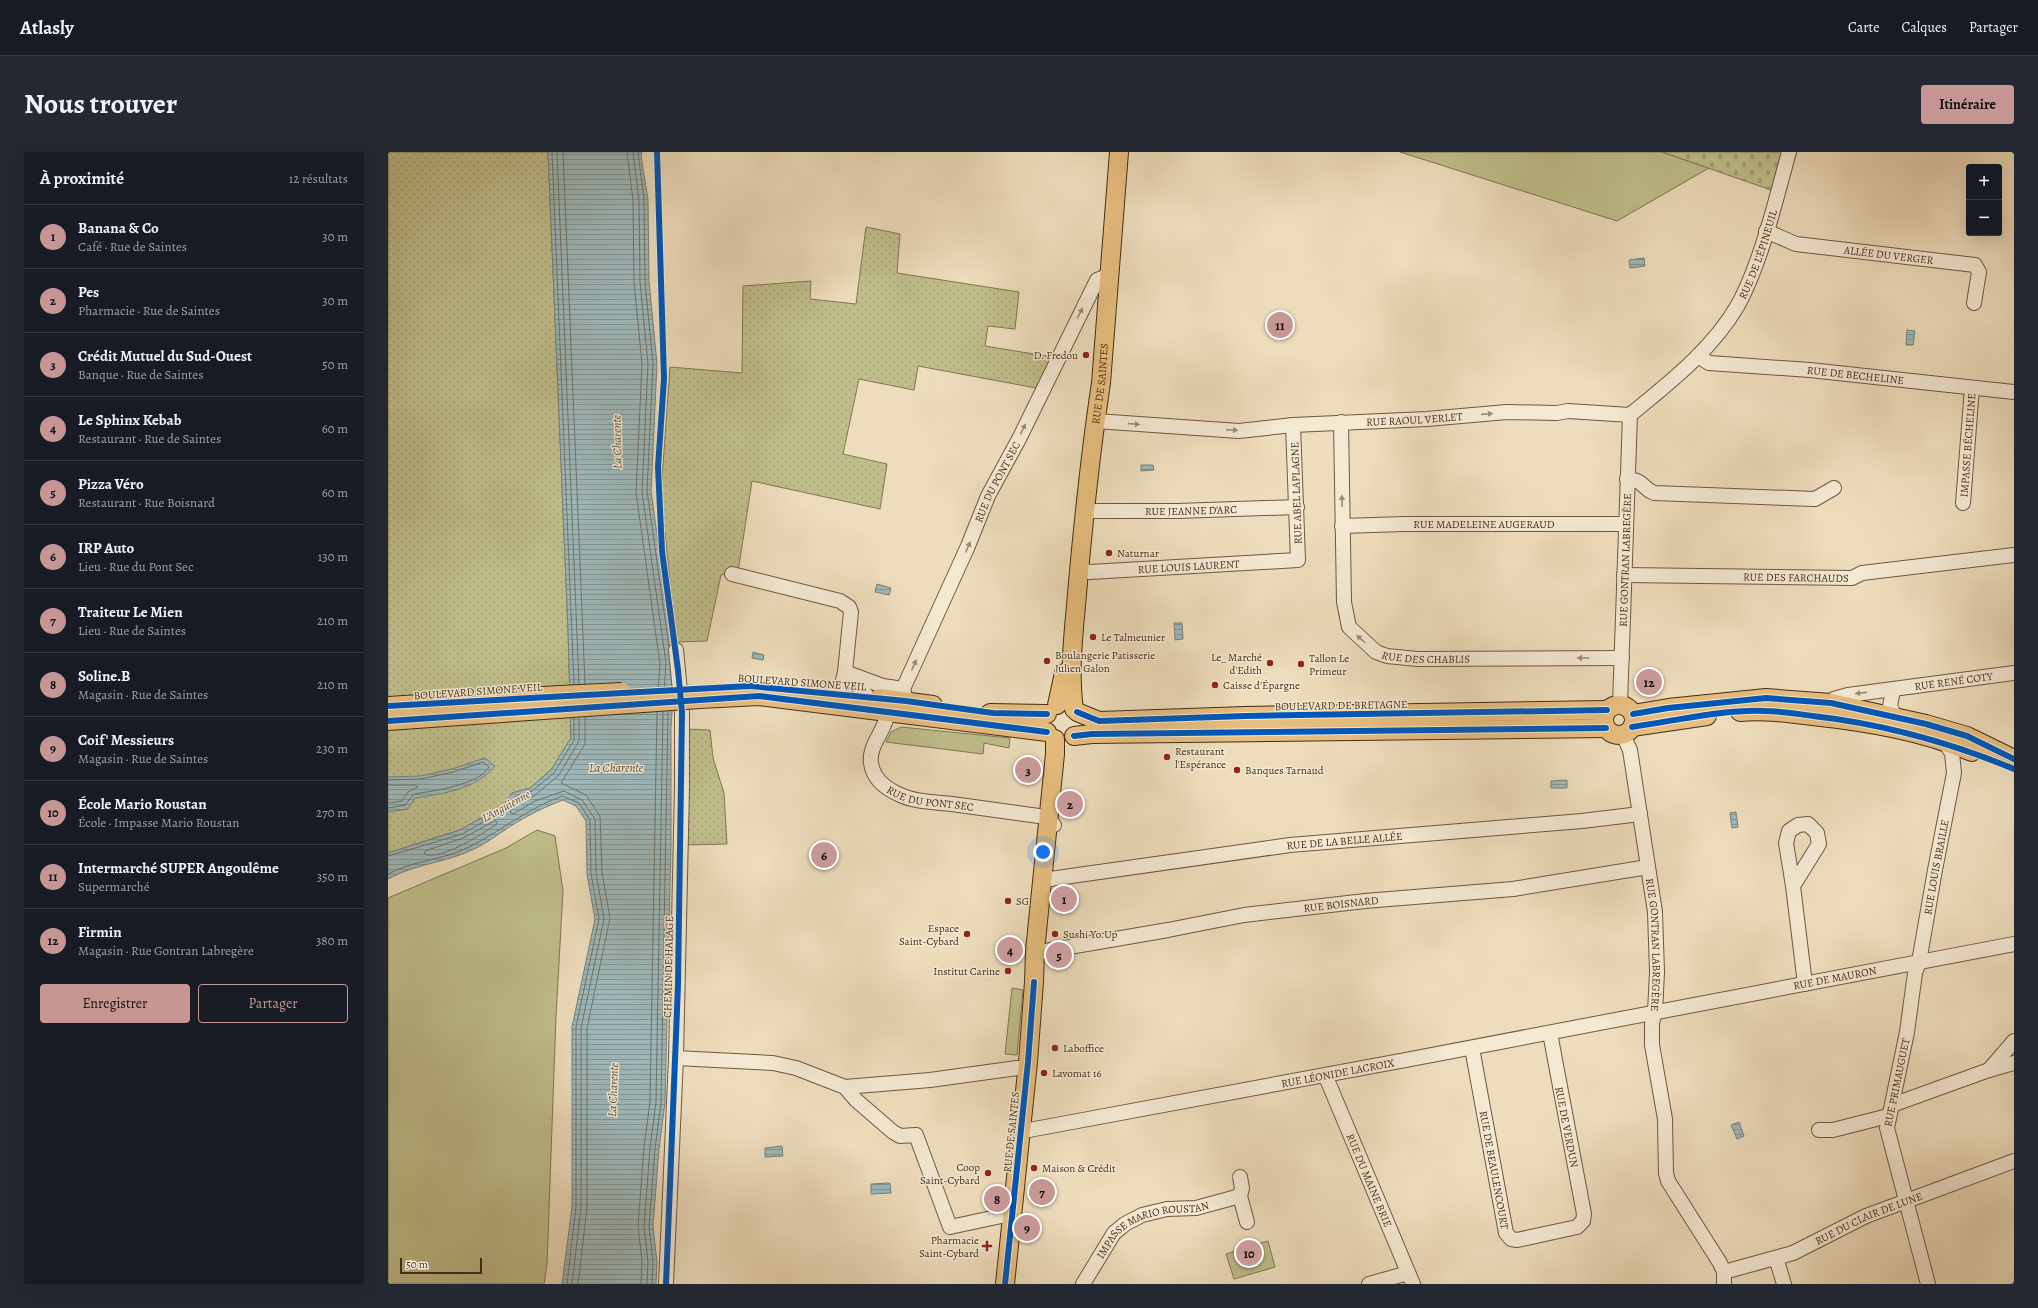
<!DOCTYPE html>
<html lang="fr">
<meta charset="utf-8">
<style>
:root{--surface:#171b24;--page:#242831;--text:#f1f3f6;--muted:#9ea1a6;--line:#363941;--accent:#c59692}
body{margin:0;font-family:Alegreya,serif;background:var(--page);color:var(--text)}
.controls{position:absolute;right:12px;top:12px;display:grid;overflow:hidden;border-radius:4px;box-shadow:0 4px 16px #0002}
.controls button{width:36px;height:36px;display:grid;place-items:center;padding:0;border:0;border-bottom:1px solid var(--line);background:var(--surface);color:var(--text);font:20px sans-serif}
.scale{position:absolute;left:12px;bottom:10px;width:82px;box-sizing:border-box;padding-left:4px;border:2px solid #432d17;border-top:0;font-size:11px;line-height:14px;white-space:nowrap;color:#432d17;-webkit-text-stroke:3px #f4e9d3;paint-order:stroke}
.you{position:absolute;left:655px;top:700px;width:14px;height:14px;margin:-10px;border:3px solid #fff;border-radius:50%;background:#1a73e8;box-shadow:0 0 0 6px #1a73e833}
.badge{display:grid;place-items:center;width:26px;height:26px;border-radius:50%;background:var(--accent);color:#111;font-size:13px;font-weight:700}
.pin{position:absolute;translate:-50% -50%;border:2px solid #fff;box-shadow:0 1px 4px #0006}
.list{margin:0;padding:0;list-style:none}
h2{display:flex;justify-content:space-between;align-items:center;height:52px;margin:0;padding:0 16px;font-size:17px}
h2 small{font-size:13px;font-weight:400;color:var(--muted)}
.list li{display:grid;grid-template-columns:26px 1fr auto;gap:12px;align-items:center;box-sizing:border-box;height:64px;padding:0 16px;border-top:1px solid var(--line)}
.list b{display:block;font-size:15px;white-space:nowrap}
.list p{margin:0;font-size:13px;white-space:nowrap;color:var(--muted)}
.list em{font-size:13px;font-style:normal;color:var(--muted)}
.actions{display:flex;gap:8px;padding:12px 16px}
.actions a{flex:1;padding:9px 0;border:1px solid var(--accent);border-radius:4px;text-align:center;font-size:14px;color:var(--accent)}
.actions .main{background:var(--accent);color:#111}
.map{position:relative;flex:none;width:1626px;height:1132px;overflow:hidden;border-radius:4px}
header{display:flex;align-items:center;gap:24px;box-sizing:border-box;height:56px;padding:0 20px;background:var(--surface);border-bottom:1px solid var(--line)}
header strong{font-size:19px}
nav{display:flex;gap:22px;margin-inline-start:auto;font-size:14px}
.intro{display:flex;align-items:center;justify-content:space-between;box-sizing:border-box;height:96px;padding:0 24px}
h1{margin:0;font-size:28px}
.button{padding:10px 18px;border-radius:4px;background:var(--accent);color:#111;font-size:14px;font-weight:700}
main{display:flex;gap:24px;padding:0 24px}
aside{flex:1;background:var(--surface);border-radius:4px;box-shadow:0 4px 16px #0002}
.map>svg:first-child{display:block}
</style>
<header>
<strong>Atlasly</strong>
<nav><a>Carte</a><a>Calques</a><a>Partager</a></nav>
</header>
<div class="intro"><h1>Nous trouver</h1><a class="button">Itinéraire</a></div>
<main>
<aside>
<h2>À proximité<small>12 résultats</small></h2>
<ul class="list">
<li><span class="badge">1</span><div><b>Banana &amp; Co</b><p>Café · Rue de Saintes</p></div><em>30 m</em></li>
<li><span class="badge">2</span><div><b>Pes</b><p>Pharmacie · Rue de Saintes</p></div><em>30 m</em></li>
<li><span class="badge">3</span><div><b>Crédit Mutuel du Sud-Ouest</b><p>Banque · Rue de Saintes</p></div><em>50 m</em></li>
<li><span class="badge">4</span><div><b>Le Sphinx Kebab</b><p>Restaurant · Rue de Saintes</p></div><em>60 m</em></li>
<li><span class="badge">5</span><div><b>Pizza Véro</b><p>Restaurant · Rue Boisnard</p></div><em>60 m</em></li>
<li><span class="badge">6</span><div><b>IRP Auto</b><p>Lieu · Rue du Pont Sec</p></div><em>130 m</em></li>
<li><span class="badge">7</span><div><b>Traiteur Le Mien</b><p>Lieu · Rue de Saintes</p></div><em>210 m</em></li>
<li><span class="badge">8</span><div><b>Soline.B</b><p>Magasin · Rue de Saintes</p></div><em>210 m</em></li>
<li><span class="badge">9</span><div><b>Coif' Messieurs</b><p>Magasin · Rue de Saintes</p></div><em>230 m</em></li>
<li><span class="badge">10</span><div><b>École Mario Roustan</b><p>École · Impasse Mario Roustan</p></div><em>270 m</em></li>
<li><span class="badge">11</span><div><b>Intermarché SUPER Angoulême</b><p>Supermarché</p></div><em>350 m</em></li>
<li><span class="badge">12</span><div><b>Firmin</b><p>Magasin · Rue Gontran Labregère</p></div><em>380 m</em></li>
</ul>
<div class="actions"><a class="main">Enregistrer</a><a>Partager</a></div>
</aside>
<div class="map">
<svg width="1626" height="1132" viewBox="0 0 1626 1132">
<defs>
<pattern id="cemetery-stones" width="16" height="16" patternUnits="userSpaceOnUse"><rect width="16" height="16" fill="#bfbf8c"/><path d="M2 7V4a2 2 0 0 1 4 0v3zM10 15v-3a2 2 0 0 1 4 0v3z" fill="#a5a478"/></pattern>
<pattern id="park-dots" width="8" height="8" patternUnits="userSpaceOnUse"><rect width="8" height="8" fill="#bfbf8c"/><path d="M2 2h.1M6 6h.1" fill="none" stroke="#a5a478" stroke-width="1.8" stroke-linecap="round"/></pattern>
<pattern id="water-rules" width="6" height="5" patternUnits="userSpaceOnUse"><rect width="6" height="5" fill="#9eb9bb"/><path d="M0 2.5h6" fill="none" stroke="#829797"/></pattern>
</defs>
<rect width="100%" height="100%" fill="#eeddbc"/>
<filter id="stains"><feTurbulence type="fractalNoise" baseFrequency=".005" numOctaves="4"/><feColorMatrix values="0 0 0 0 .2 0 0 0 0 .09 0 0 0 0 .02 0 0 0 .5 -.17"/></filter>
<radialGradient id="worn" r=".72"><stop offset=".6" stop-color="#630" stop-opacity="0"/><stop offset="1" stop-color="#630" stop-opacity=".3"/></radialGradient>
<path fill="#bfbf8c" stroke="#817652" d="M1012 0H1274L1321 16 1229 69Z
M513 575 622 586 621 596 596 591 595 602 498 590 503 580Z
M149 678 167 684 175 739 168 864 159 1113 156 1132H0V746L118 696Z
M624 836 635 838 629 903 617 902Z
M880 1089 887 1115 846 1127 838 1102Z"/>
<path fill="url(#cemetery-stones)" stroke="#817652" d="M1274 0H1394L1383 38Z"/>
<path fill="url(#park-dots)" stroke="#817652" d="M0 0H160L180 477 183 586 163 618 142 636 124 641 116 653 72 678 0 701Z
M478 75 512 82 509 121 631 140 627 177 600 174 597 194 664 205 648 236 530 214 526 238 471 227 455 302 499 312 492 357 364 329 350 420 333 423 319 489 288 490 273 341 282 215 354 221 355 134 423 129 422 147 468 152Z
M296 577 322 578 325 606 336 641 339 692 295 693Z"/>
<path fill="url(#water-rules)" stroke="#7a8179" d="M160 0H254L253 4 260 47 261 129 269 212 263 339 287 511 283 576V692L277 951 271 997 265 1074 269 1110 268 1132H174L184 1055V875L207 767 199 722 198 669 188 654 175 648C157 655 140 663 123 674 110 682 98 692 84 698 56 711 27 712 0 727V701L72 678 116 653 124 641 142 636 163 618 183 586 180 477Z
M1256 106 1257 114 1242 116 1241 108Z
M1519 178 1527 179 1525 193H1518Z
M753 313H765L766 318 753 319Z
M489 432 503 436 501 443 487 440Z
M786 471H794L795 487 787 488Z
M365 500 376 503 375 508 364 506Z
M97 606 107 614C88 637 55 642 27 646L20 657 0 660V625L32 624 64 617Z
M1179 628V636H1163V629Z
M1348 660 1350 675 1344 676 1342 661Z
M1351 970 1356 984 1349 987 1343 973Z
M394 994 395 1004 377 1005V996Z
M502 1031 503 1041 483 1042V1032Z"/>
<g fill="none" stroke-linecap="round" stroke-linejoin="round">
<path stroke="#707369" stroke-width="1" d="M164 0 186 532
M169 0 191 532
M175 0 197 532
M239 0 245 48 246 130 254 212 248 340 272 512 270 540
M245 0 251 48 252 130 260 212 254 340 278 511 276 539
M250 0 256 47 257 130 265 212 259 339 281 495
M0 628 33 627 65 620 95 610 101 615C91 633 45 639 26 642L17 653 0 656
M0 633H28L30 635 20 640 14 649 0 651
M107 669 109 670V672C94 682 53 709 36 702L37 699 75 686Z
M0 704 74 682 118 657 127 645 144 639 166 621 186 588V566
M0 722C26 708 57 708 83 694 116 677 139 657 174 644L191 651 202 668 203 721 211 767 188 875V1055L179 1132
M184 1132 193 1055V876L216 767 208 721 207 667 194 648 176 639 147 649 125 662 122 660 130 649 146 644 171 623 191 589V566
M190 1132 199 1056V876L222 766 214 721 212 664 198 643 173 631 197 592V565
M253 1132 254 1110 250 1074 256 995 262 950 269 560
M259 1132 260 1110 256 1074 262 996 268 950 275 560
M264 1132 265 1110 261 1074 267 997 273 951 280 559"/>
<defs>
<g id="minor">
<path id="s1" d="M1378 79 1408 92 1587 113 1591 120 1586 151"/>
<path id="s2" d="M1310 204 1321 211 1422 218 1626 240"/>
<path id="s3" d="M708 269 851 279 905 273 1039 267 1119 260 1169 261 1180 259 1242 263C1281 231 1324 198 1350 153 1373 111 1388 47 1401 0"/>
<path id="s4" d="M953 270 956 450 961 475 988 500 999 504 1029 507 1234 506"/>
<path d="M1239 327C1258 329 1252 335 1266 341L1427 347 1446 336"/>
<path id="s5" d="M1575 351 1584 236"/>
<path id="s6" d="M698 359H789L909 355"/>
<path id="s7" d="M954 374 1016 372H1238"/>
<path id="s8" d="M691 418 702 420 910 408 905 273"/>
<path d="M344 422 452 449 461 455 463 460 457 520 495 534 515 537"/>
<path id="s9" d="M1236 423 1464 426 1474 421 1626 403"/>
<path d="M1505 538 1502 554 1507 565"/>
<path d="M445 541 454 532 457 520 480 545"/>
<path id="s10" d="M518 549 515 537 580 394 600 344 632 285 709 128 722 123"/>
<path id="s11" d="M1443 551 1446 547 1460 543 1626 521"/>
<path id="s12" d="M1232 552 1242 263"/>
<path id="s13" d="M500 559C499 577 480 593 483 611 485 626 497 636 510 642 526 650 546 650 564 652 595 656 627 661 658 665L666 673"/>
<path id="s14" d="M1235 583 1242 598 1267 760 1269 820 1267 860 1264 871V893L1277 967 1278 1021 1280 1029 1332 1111 1336 1120V1132"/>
<path id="s15" d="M662 727 902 693 1194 669 1252 662"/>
<path d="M1405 734 1398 691 1401 679 1410 673 1420 672 1429 681 1431 692 1405 734 1417 832"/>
<path id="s16" d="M647 799 652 800 780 778 856 763 977 749 1125 737 1260 715"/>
<path id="s17" d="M1084 896 1118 1081 1123 1087 1129 1088 1189 1075 1195 1069 1196 1062 1162 881"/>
<path d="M288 906 385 911 408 916 457 935 542 928 629 916 640 917"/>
<path d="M1601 918 1626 889"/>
<path id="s18" d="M938 925 1025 1132"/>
<path d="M457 935 468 948 505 980 512 984 528 983 562 1075 618 1063 623 1064"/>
<path d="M1504 953 1601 918 1626 911"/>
<path id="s19" d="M632 978H641C970 919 1297 853 1626 792"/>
<path d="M1431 978H1445L1500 964"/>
<path d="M852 1025 854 1036 852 1044 859 1070"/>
<path d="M1388 1106 1396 1132"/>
<path id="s20" d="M1336 1120 1405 1101 1478 1064 1626 1009"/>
<path d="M278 1132 288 906 294 635V560L288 498"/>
<path id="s21" d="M695 1132 726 1081 737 1072 754 1063 779 1057 808 1056 852 1044"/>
<path d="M981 1132 1020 1121"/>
<path id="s22" d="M1540 1132 1499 976 1519 880 1527 821 1531 810 1547 718 1566 621 1564 601 1557 591"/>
</g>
<g id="major">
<path d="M491 546 545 553"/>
<path d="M312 547 371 544 659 580"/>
<circle cx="1231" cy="568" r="15"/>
<path d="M669 553 676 521"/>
<path d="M0 554 172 543"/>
<path id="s23" d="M686 557C680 515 687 472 690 430 696 364 703 297 713 231L731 0"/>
<path d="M689 560 711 569 857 564 1219 558"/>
<path d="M1352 560C1377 558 1401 561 1425 564 1479 570 1534 579 1584 600"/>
<path d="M602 561 659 562"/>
<path d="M1245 562 1280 556 1378 546 1443 551 1538 572 1579 584 1626 607"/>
<path d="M0 569 170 557"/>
<path d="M1244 575 1319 564"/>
<path d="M686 584 704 582 1218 576"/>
<path d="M617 1132 640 910 646 830 647 799 667 602V587"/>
</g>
</defs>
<use href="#minor" stroke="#6e5940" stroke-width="16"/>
<use href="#major" stroke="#432d17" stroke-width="20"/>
<use href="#minor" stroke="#f4e9d3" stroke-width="14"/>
<use href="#major" stroke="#e7be7e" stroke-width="18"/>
<defs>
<path id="major-bridge" d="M172 543 234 540
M170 557 312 547"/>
</defs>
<use href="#major-bridge" stroke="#432d17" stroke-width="20" stroke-linecap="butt"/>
<use href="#major-bridge" stroke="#e7be7e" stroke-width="18"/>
<defs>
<path id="cycleway" d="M269 0 276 227 270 315 274 399 290 518 294 560 290 833 278 1132
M0 554 362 534 518 549 605 561 659 562
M689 560 711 569 857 564 1219 558
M1245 562 1280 556 1378 546 1443 551 1538 572 1579 584 1626 607
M0 569 371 544 659 580
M1244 575C1286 569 1335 557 1377 559 1393 559 1409 562 1425 564 1495 572 1561 590 1626 617
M686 584 704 582 1218 576
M617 1132 640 910 646 830"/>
</defs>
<use href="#cycleway" stroke="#f4e9d3" stroke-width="8"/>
<use href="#cycleway" stroke="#0057b8" stroke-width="6"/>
</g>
<defs><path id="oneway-solid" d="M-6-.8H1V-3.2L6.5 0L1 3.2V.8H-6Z"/></defs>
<g fill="#9c8b75">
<use href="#oneway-solid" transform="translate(692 161) rotate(-63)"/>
<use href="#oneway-solid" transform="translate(1099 262) rotate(-4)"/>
<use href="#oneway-solid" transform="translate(746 272) rotate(4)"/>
<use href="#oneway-solid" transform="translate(635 277) rotate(-64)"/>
<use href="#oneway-solid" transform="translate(844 278) rotate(3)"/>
<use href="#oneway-solid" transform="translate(954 349) rotate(-91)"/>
<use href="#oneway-solid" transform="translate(580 395) rotate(-66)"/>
<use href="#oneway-solid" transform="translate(973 487) rotate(-138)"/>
<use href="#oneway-solid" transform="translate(1195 506) rotate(180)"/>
<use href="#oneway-solid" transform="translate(526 513) rotate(-66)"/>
<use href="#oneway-solid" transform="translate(1473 541) rotate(173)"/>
</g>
<g fill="#8f2418" stroke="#f4e9d3" stroke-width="1.5">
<circle cx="698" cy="203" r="4"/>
<circle cx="721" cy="401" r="4"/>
<circle cx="705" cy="485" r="4"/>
<circle cx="659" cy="509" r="4"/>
<circle cx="882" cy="511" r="4"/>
<circle cx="913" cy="512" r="4"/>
<circle cx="827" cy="533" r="4"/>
<circle cx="779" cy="605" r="4"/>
<circle cx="849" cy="618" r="4"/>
<circle cx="620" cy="749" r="4"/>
<circle cx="579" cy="782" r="4"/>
<circle cx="667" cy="782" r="4"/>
<circle cx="620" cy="819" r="4"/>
<circle cx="667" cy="896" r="4"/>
<circle cx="656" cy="921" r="4"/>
<circle cx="646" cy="1016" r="4"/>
<circle cx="600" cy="1021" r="4"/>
<path d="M597 1088h4v4h4v4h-4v4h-4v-4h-4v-4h4z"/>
</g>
<g text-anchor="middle" stroke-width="3" stroke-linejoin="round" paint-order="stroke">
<g font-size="11" fill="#432d17" stroke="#f4e9d3">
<text dy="4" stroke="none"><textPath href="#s3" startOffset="745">RUE DE L'ÉPINEUIL</textPath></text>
<text dy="4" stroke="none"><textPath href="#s1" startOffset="126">ALLÉE DU VERGER</textPath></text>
<text dy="4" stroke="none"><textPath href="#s2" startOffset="160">RUE DE BECHELINE</textPath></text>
<text dy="4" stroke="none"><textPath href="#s23" startOffset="327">RUE DE SAINTES</textPath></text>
<text dy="4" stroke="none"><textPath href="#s3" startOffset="319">RUE RAOUL VERLET</textPath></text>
<text dy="4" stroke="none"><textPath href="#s5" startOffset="58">IMPASSE BÉCHELINE</textPath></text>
<text dy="4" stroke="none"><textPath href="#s10" startOffset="240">RUE DU PONT SEC</textPath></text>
<text transform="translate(908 341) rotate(-92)" y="4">RUE ABEL LAPLAGNE</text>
<text dy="4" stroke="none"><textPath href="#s6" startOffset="105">RUE JEANNE D'ARC</textPath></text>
<text dy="4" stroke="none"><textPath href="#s7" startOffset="142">RUE MADELEINE AUGERAUD</textPath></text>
<text dy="4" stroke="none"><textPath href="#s12" startOffset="144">RUE GONTRAN LABREGÈRE</textPath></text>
<text dy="4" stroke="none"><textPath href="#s8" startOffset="110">RUE LOUIS LAURENT</textPath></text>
<text dy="4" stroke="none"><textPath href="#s9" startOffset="172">RUE DES FARCHAUDS</textPath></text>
<text dy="4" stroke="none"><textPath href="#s4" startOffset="293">RUE DES CHABLIS</textPath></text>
<text dy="4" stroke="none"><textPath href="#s11" startOffset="126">RUE RENÉ COTY</textPath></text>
<text transform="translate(414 530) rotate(4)" y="4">BOULEVARD SIMONE VEIL</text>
<text transform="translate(90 539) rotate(-4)" y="4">BOULEVARD SIMONE VEIL</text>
<text transform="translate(953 553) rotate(-1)" y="4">BOULEVARD DE BRETAGNE</text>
<text dy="4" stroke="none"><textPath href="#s13" startOffset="131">RUE DU PONT SEC</textPath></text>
<text dy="4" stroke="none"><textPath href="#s15" startOffset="297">RUE DE LA BELLE ALLÉE</textPath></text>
<text dy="4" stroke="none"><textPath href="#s22" startOffset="427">RUE LOUIS BRAILLE</textPath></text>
<text dy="4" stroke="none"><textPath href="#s16" startOffset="310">RUE BOISNARD</textPath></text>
<text dy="4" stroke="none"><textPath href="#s14" startOffset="213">RUE GONTRAN LABREGÈRE</textPath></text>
<text transform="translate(280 815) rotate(-89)" y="4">CHEMIN DE HALAGE</text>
<text dy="4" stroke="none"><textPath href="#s19" startOffset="829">RUE DE MAURON</textPath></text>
<text dy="4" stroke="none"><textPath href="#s19" startOffset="323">RUE LÉONIDE LACROIX</textPath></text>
<text dy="4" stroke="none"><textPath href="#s22" startOffset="208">RUE PRIMAUGUET</textPath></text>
<text transform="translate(1179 975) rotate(79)" y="4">RUE DE VERDUN</text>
<text transform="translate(623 980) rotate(-84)" y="4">RUE DE SAINTES</text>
<text dy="4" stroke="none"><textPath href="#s17" startOffset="124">RUE DE BEAULENCOURT</textPath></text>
<text dy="4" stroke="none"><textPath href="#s18" startOffset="112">RUE DU MAINE BRIE</textPath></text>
<text dy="4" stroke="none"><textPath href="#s20" startOffset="155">RUE DU CLAIR DE LUNE</textPath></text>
<text dy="4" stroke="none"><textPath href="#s21" startOffset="96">IMPASSE MARIO ROUSTAN</textPath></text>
</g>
<g font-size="11" fill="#432d17" stroke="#f4e9d3" text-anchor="start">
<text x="690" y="207" text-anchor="end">D. Fredou</text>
<text x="729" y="405">Naturnar</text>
<text x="713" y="489">Le Talmeunier</text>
<text x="667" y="507">Boulangerie Patisserie<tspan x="667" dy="13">Julien Galon</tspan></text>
<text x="874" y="509" text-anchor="end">Le_ Marché<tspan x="874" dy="13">d'Edith</tspan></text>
<text x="921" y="510">Tallon Le<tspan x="921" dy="13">Primeur</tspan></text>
<text x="835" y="537">Caisse d'Épargne</text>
<text x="787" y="603">Restaurant<tspan x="787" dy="13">l'Espérance</tspan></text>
<text x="857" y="622">Banques Tarnaud</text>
<text x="628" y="753">SG</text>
<text x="571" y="780" text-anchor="end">Espace<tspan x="571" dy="13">Saint-Cybard</tspan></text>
<text x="675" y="786">Sushi Yo.Up</text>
<text x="612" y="823" text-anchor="end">Institut Carine</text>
<text x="675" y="900">Laboffice</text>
<text x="664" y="925">Lavomat 16</text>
<text x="592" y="1019" text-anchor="end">Coop<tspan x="592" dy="13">Saint-Cybard</tspan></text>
<text x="654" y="1020">Maison &amp; Crédit</text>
<text x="591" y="1092" text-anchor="end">Pharmacie<tspan x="591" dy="13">Saint-Cybard</tspan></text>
</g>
<g font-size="12" font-style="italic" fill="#5a5040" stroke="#f4e9d3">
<text transform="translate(229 290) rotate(-91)" y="4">La Charente</text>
<text x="228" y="620">La Charente</text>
<text transform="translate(118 654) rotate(-29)" y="4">L'Anguienne</text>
<text transform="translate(225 938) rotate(-88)" y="4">La Charente</text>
</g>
</g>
<rect width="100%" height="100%" filter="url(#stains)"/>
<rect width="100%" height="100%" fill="url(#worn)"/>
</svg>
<div class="controls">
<button>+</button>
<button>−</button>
</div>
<div class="scale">50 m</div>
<div class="you"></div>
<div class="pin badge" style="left:676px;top:747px">1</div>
<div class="pin badge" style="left:682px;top:652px">2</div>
<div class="pin badge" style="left:640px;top:618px">3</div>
<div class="pin badge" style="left:622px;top:798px">4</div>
<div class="pin badge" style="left:671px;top:803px">5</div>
<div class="pin badge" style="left:436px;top:703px">6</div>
<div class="pin badge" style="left:654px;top:1040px">7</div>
<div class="pin badge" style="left:609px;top:1047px">8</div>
<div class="pin badge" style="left:639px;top:1076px">9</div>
<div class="pin badge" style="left:861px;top:1101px">10</div>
<div class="pin badge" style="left:892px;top:173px">11</div>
<div class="pin badge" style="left:1261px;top:530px">12</div>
</div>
</main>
